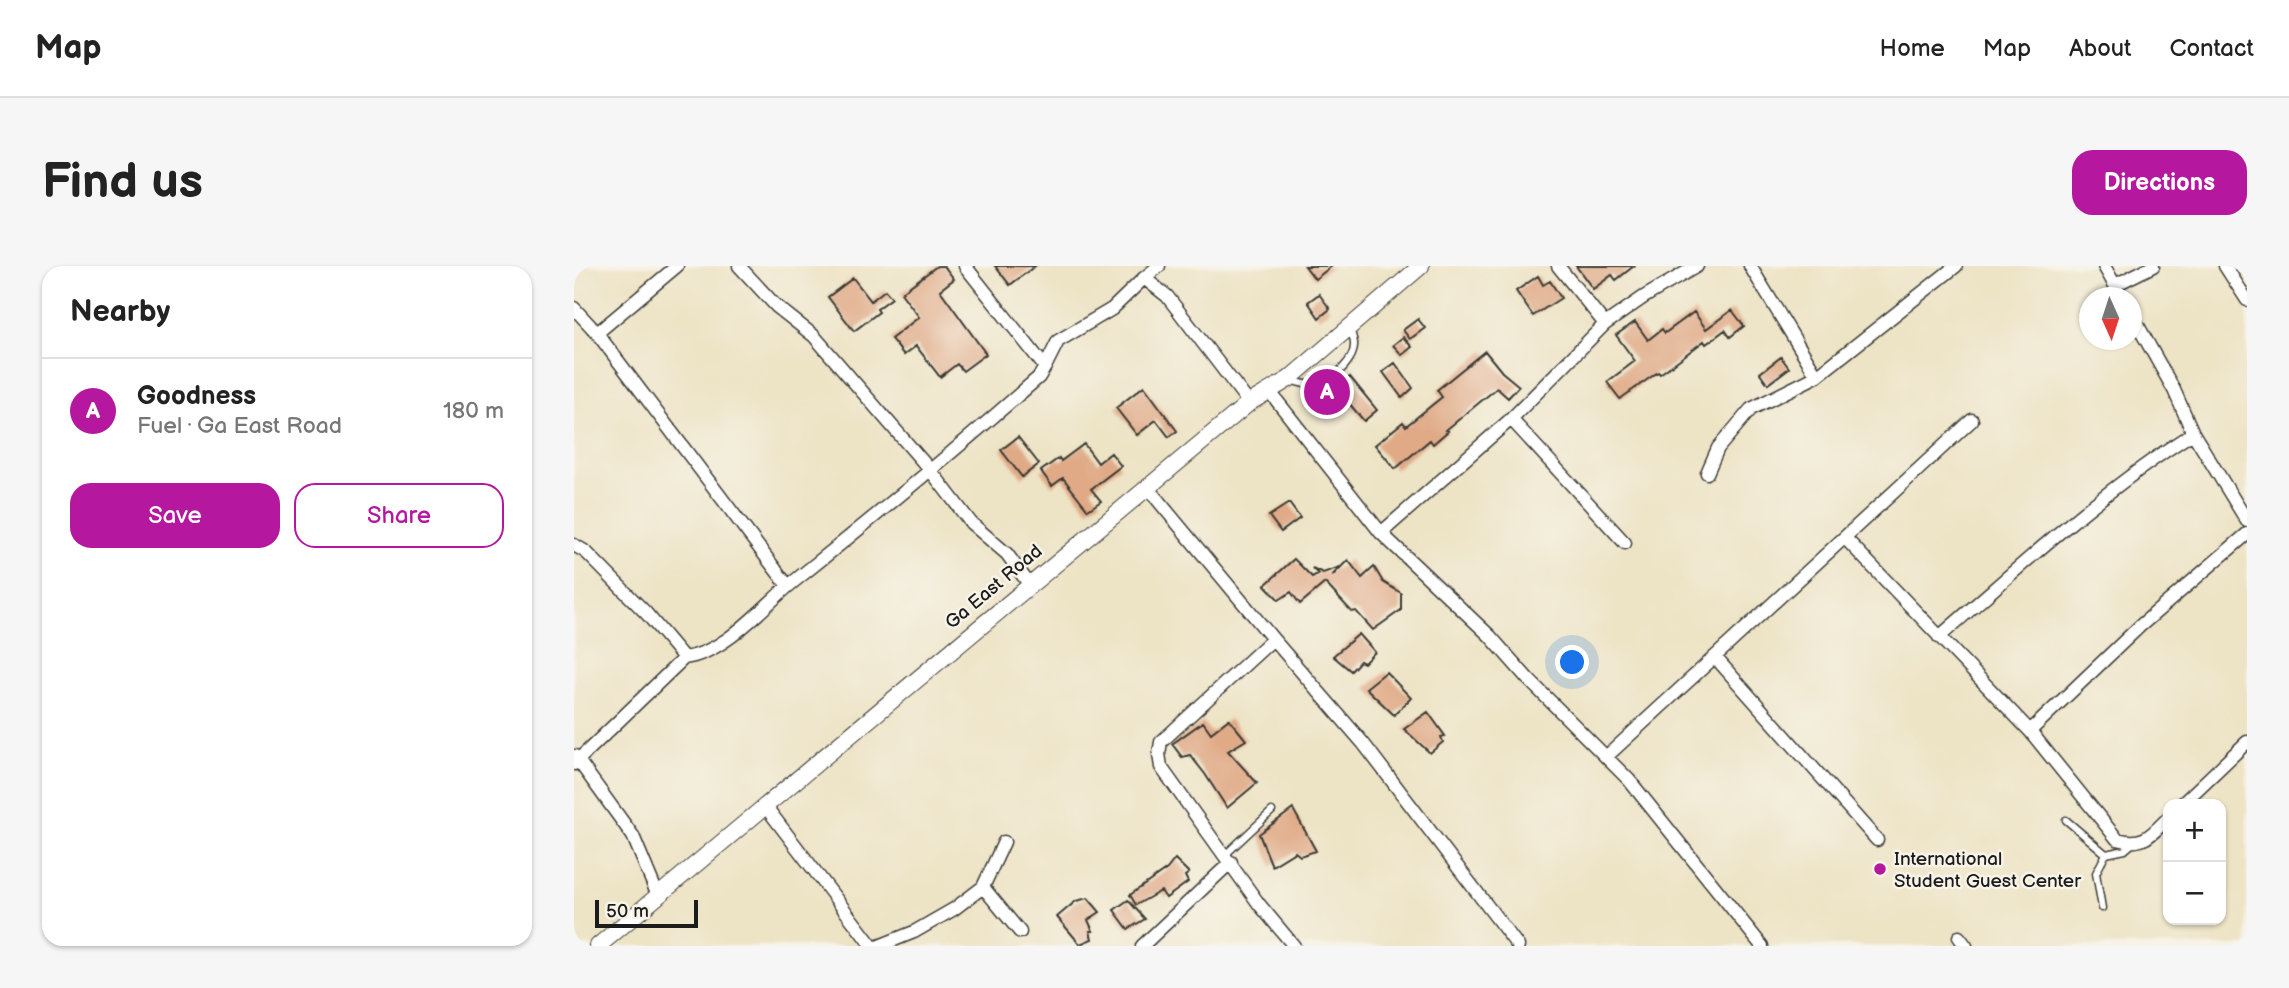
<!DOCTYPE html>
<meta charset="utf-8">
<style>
:root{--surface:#fff;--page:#f6f6f6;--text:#222;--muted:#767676;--line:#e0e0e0;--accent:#b5179e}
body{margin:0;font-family:"Balsamiq Sans",sans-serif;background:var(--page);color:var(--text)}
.controls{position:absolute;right:21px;bottom:21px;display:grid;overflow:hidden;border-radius:14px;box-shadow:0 2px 5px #0004}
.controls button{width:63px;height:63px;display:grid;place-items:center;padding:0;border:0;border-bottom:2px solid var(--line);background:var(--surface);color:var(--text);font:35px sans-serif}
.compass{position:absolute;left:1505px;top:21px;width:63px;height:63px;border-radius:50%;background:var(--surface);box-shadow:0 2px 5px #0004;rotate:177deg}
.scale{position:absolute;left:21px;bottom:18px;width:103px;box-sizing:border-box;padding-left:7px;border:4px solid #1c1c1c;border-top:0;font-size:19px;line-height:24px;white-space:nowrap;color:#1c1c1c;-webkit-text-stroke:5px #f7f3e8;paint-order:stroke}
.you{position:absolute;left:999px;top:397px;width:24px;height:24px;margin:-18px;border:5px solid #fff;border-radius:50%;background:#1a73e8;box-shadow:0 0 0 10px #1a73e833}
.badge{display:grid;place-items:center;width:46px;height:46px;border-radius:50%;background:var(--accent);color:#fff;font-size:23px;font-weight:700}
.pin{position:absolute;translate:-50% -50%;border:4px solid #fff;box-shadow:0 2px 7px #0006}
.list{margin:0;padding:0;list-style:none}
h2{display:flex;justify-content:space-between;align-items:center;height:91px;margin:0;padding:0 28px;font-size:30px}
h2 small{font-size:23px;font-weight:400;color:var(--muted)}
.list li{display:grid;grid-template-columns:46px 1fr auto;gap:21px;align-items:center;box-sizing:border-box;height:105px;padding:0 28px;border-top:2px solid var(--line)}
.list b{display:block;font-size:26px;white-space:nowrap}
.list p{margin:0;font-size:23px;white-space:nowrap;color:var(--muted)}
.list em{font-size:23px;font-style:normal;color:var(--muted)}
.actions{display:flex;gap:14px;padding:21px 28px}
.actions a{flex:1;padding:16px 0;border:2px solid var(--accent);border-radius:21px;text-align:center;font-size:24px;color:var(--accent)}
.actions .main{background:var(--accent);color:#fff}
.map{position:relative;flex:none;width:1673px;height:680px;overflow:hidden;border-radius:21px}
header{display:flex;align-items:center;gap:42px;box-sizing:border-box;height:98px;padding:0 35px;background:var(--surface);border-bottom:2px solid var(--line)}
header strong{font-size:33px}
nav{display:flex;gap:38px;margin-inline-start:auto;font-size:24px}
.intro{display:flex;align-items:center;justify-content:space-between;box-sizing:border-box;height:168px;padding:0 42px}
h1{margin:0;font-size:49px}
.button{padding:18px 32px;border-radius:21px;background:var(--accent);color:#fff;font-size:24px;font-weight:700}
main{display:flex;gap:42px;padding:0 42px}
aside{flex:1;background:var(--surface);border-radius:21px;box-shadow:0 2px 5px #0004}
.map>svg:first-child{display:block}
</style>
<header>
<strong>Map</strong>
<nav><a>Home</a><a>Map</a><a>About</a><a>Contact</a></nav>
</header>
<div class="intro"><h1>Find us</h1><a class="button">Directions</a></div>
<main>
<aside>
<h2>Nearby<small></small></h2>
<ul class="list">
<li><span class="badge">A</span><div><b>Goodness</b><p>Fuel · Ga East Road</p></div><em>180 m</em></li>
</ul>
<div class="actions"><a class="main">Save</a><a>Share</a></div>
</aside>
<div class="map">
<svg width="1673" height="680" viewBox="0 0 1673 680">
<rect width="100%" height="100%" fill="#f7f3e8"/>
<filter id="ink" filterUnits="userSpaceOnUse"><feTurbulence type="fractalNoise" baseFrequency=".0143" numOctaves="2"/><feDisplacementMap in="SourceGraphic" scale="14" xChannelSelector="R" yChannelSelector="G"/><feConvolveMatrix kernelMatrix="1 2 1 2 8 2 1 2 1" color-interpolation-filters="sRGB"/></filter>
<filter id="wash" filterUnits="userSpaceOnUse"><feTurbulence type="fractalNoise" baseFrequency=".00686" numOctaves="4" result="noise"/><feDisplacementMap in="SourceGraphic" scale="28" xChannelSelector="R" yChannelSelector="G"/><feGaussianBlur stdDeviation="1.57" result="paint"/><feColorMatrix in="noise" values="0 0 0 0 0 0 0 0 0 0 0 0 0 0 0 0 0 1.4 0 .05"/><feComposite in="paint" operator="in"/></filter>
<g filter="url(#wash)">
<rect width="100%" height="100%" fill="#ede3c5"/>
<g id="blocks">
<path fill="#e0aa87" d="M363 0H370L380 13 366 24 412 88 389 105 383 98 366 111 342 80 330 89 317 73 345 51 327 27Z
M421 0H461L436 19Z
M731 0H758L741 13Z
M1002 0H1060L1042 14 1038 9 1019 23Z
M964 10 969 19 976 15 987 32 959 50 942 25Z
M279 12 297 35 311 24 318 32 303 43 305 46 280 65 254 31Z
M745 28 756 43 745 52 734 36Z
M1158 44 1170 60 1156 71 1151 64 1132 78 1130 75 1086 108 1084 106 1046 133 1033 116 1061 95 1042 69 1061 56 1074 74 1088 63 1091 67 1120 46 1132 63Z
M844 53 851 62 836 73 829 64Z
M829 71 838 81 828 89 819 79Z
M911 85 928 106 945 120 934 132 923 122 872 164 874 165 859 178 856 174 821 203 801 179 829 156 832 160 868 131 863 124Z
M1207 91 1215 102 1194 118 1186 107Z
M821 97 839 122 828 132 809 106Z
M776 111 803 144 790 155 762 122Z
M570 120 603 165 595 171 582 154 563 169 542 142Z
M444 171 465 198 448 211 427 184Z
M510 178 524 197 537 187 547 200 517 223 527 235 514 244 489 212 478 220 467 205 485 192 487 195Z
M715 237 726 252 707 266 695 250Z
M720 293 738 311 744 308 738 302 749 307 766 301 758 310 774 294 788 312 800 301 809 316 827 327V344L799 364 782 345 778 346 751 317 726 338 717 326 705 334 691 319Z
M785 368 801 386 790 397 786 395 777 405 759 390Z
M812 406 837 432 820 449 792 422Z
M854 446 871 470 867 471 869 476 856 487 830 463Z
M655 453 672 474 654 485 683 517 653 542 631 508 616 489 608 491 598 478 629 456 637 467Z
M719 543 742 585 726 590 721 586 698 600 685 568Z
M601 593 615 607 611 610 614 616 592 632 587 625 562 639 556 629 593 603Z
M514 632 526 646 514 654 519 665H516L518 673 506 678 483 651 502 635Z
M554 634 571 653 554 663 540 644Z"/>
</g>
</g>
<g filter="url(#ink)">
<use href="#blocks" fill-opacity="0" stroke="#3b3a35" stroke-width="2"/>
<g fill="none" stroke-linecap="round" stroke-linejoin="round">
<defs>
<path id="service" d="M717 114C727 118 740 120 750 116 763 109 781 94 780 78 780 73 777 67 776 62
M1492 554 1532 588 1551 584 1559 577
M651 589 698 545
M1528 642 1522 607 1532 588"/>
<path id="minor" d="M165 0 202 40 240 70 357 205 397 257 433 288 455 318
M391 0 471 101 484 75 538 43 570 12 593 30 675 137
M984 0 1031 58 1070 31 1123 0
M1176 0 1243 110
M1530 0 1548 32
M1651 0 1673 34
M570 12 585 0
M1541 19 1579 0
M0 42 23 67 214 320
M1558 49 1600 124 1619 167 1673 255
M23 67 103 0
M696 126 807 267 916 370 954 413 1055 514 1188 680
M937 153 1051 277
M1133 207 1144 182 1177 143 1243 110 1382 0
M573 221 699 373 789 477 944 680
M807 267 937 153 1031 58
M1272 273 1456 465 1566 360 1673 268
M0 279 12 286 72 347 110 392 0 498
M1365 371C1447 300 1527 225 1619 167
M699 373 587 476 585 488 587 501 685 638 720 680
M1141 391 1303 574
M110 392C151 387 187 342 218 317 302 250 384 182 465 111L471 101
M1456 465 1543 573C1570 580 1576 570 1594 552
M1 490 59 570 84 630
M1032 491 1398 154
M1608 538 1673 476
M192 541 298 680
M409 621 446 666
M1385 671 1392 680
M305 680 340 666 380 643 409 621 430 576
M568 680 657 596"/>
<path id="tertiary" d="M24 680C241 499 457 317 675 137L715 113 847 0"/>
</defs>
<use href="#service" stroke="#3b3a35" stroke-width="9"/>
<use href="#minor" stroke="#3b3a35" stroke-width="15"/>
<use href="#tertiary" stroke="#3b3a35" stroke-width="18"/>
<use href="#service" stroke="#fff" stroke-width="6"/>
<use href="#minor" stroke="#fff" stroke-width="12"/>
<use href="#tertiary" stroke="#fff" stroke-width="16"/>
</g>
</g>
<circle fill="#b5179e" stroke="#f7f3e8" stroke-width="2.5" cx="1306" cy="603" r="7"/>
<g text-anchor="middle" stroke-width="5" stroke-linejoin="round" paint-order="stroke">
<g font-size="19" fill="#1c1c1c" stroke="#f7f3e8">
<text transform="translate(419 320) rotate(-40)" y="7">Ga East Road</text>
</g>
<g font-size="19" fill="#1c1c1c" stroke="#f7f3e8" text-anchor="start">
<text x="1320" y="599">International<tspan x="1320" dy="22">Student Guest Center</tspan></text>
</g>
</g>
</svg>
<div class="controls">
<button>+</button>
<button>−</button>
</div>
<svg class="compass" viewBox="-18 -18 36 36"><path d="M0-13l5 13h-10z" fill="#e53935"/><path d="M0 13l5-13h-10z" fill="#767676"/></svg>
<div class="scale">50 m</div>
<div class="you"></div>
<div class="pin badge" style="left:753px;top:126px">A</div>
</div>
</main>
